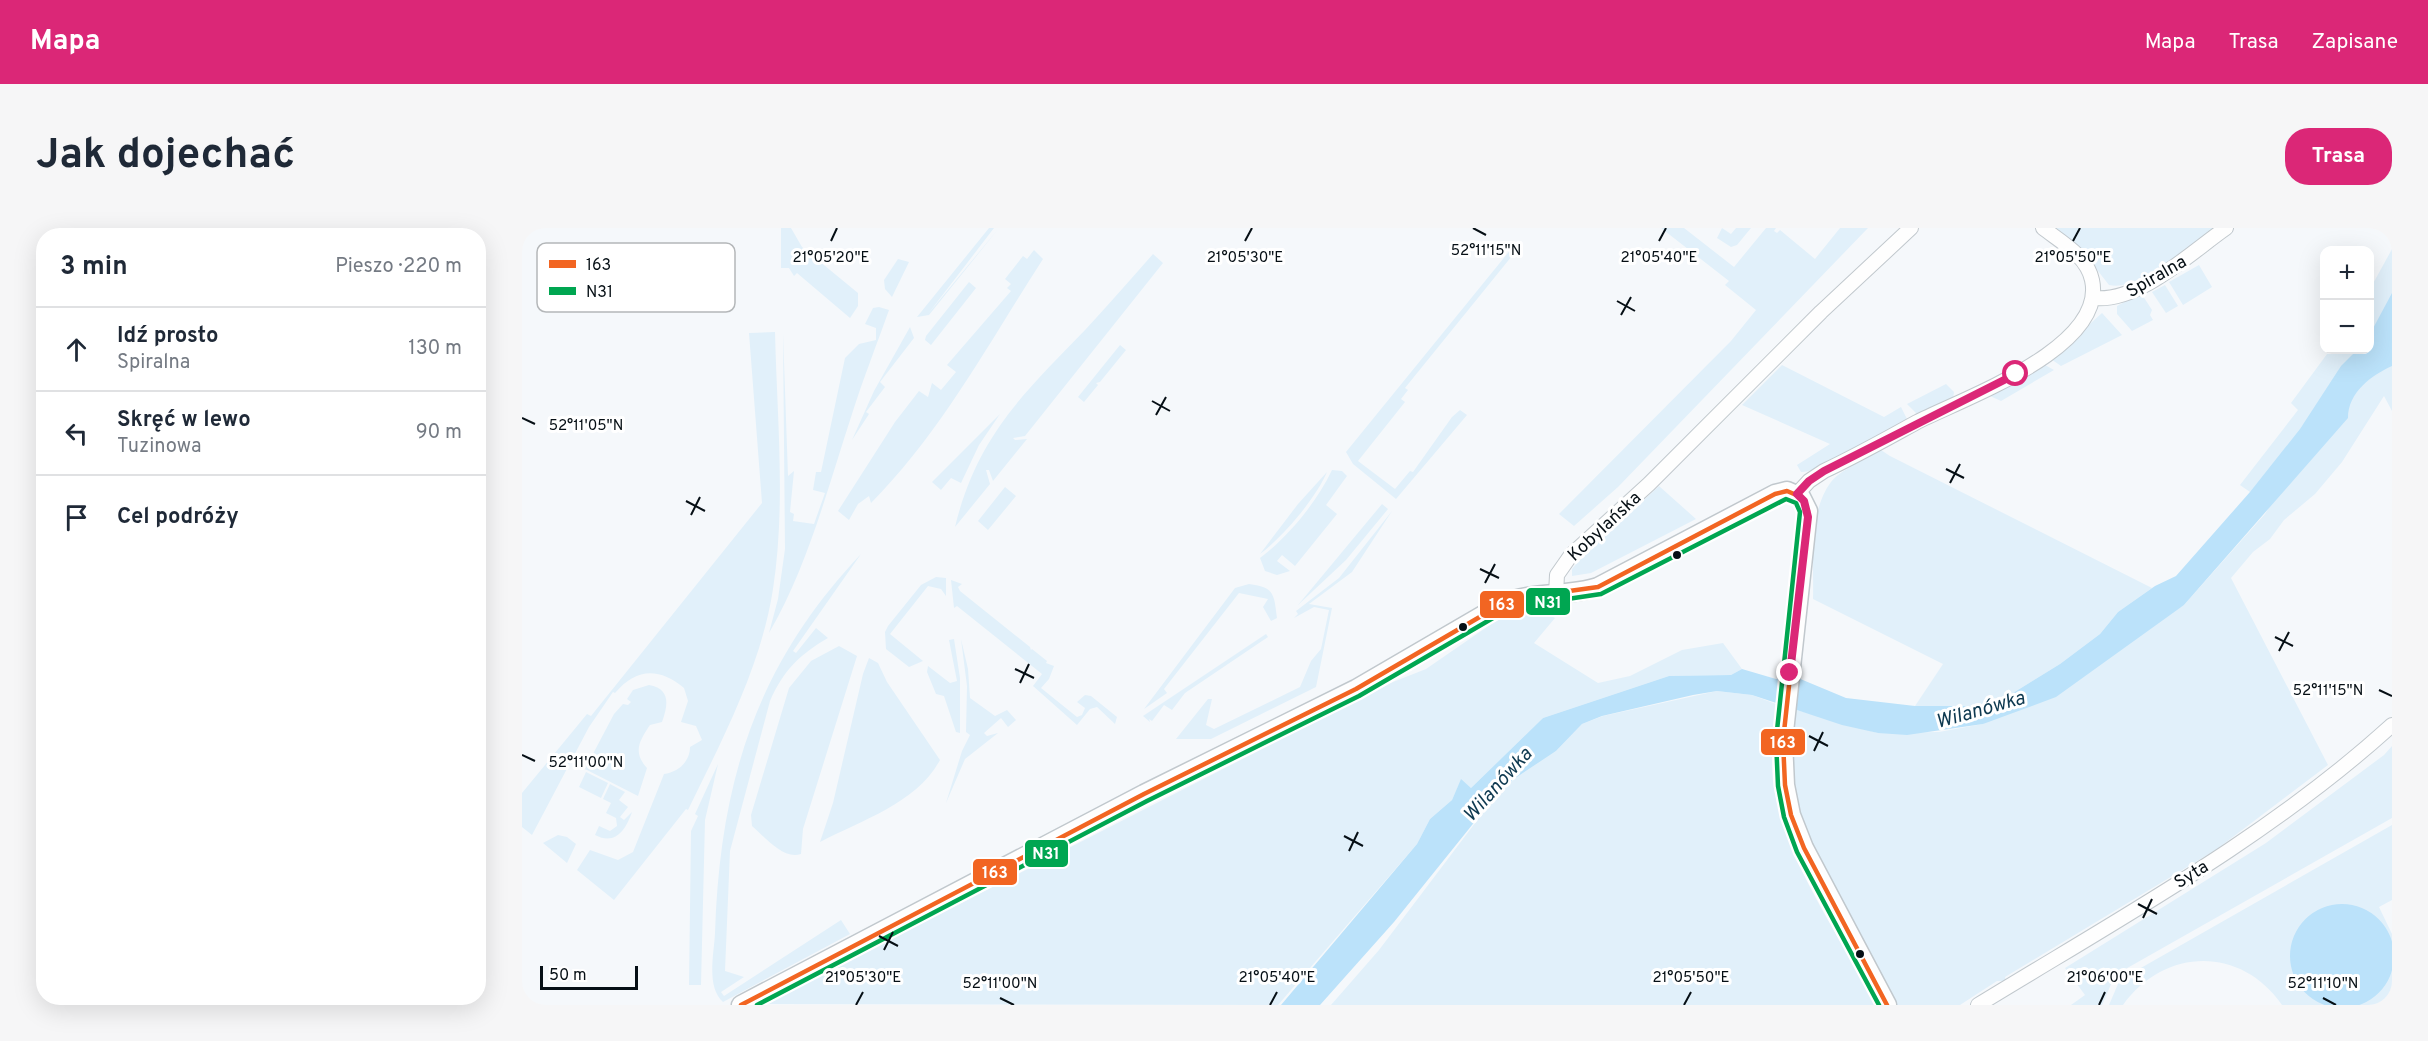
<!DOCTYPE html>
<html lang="pl">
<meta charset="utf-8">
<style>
:root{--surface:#fff;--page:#f6f6f7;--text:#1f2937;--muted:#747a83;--line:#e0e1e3;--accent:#db2777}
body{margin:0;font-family:Overpass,sans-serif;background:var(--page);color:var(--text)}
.controls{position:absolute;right:18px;top:18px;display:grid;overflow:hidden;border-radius:12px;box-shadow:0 6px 24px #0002}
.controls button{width:54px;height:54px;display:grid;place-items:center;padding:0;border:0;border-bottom:2px solid var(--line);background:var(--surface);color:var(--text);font:30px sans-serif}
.scale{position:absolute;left:18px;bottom:15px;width:98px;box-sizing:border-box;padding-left:6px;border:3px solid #060f15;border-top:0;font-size:16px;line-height:21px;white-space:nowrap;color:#060f15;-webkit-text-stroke:4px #fff;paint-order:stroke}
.stop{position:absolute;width:18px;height:18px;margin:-14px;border:4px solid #db2777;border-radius:50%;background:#fff}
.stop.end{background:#db2777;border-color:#fff;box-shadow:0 2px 6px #0008}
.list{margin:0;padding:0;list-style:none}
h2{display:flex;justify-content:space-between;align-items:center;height:78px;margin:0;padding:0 24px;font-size:26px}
h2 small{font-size:20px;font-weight:400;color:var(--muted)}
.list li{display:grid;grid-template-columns:39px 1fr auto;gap:18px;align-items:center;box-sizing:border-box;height:84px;padding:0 24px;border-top:2px solid var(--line)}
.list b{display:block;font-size:22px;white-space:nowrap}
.list p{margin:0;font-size:20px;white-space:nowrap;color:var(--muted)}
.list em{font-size:20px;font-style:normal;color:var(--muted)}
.icon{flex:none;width:33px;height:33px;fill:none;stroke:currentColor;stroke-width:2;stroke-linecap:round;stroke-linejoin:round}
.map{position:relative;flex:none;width:1870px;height:777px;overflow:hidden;border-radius:24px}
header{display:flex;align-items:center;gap:36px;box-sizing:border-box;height:84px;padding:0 30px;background:var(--accent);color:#fff}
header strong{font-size:28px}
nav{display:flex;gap:33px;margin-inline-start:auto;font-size:21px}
.intro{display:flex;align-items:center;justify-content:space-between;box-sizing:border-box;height:144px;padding:0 36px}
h1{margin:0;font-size:42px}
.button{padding:15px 27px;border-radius:24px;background:var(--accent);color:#fff;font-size:21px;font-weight:700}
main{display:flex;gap:36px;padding:0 36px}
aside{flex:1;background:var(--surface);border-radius:24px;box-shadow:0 6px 24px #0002}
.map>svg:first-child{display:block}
</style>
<header>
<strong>Mapa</strong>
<nav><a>Mapa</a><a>Trasa</a><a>Zapisane</a></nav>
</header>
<div class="intro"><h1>Jak dojechać</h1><a class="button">Trasa</a></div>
<main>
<aside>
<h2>3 min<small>Pieszo · 220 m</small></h2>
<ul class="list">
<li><svg class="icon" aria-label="ahead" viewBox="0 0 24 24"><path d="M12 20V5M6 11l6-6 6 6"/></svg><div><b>Idź prosto</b><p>Spiralna</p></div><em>130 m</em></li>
<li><svg class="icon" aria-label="left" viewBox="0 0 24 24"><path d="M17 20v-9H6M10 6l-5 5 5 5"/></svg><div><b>Skręć w lewo</b><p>Tuzinowa</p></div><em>90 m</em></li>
<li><svg class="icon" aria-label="arrive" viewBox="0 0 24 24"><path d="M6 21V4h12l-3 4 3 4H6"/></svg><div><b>Cel podróży</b></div></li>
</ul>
</aside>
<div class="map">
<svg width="1870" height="777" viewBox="0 0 1870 777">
<rect width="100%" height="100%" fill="#f5f8fb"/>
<path fill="#e1f0fa" d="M259 0H269L280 19 336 65V78L328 90 275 45 272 48 267 40H259Z
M467 0H472L406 86 477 0 407 87 395 89Z
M1139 0H1162L1212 39 1244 0H1254L1252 3 1255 5 1258 2 1293 31 1318 0H1346L1096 259 1052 298 1037 286 1209 113 1234 82 1203 57 1207 53Z
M1200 0 1209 6 1214 0H1229L1215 17 1209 19 1195 10Z
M1533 0H1693C1670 19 1617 64 1587 57L1565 29Z
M994 15V23L883 160 886 162 879 171 883 174 836 233 873 261 888 243 891 244 930 189 938 182 945 187 874 271 831 236 824 224Z
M1870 21V94L1866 109 1780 198 1752 259 1728 264 1718 257 1776 182 1769 175 1808 122H1848V61Z
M512 22 521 31C468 113 419 205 349 275L347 268 336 276 327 292 316 283 373 194 397 163 406 169 410 155 419 162 434 144 425 137 489 63 485 60 489 56 483 51 501 28 505 31Z
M631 26 641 35 503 208 491 210 493 212 505 211 471 253 467 242H464L468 256 433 299C455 208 502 165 564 101 587 76 609 51 631 26Z
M376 31 387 34 370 69 363 61 362 52Z
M1677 37 1690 59 1661 77 1647 54Z
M447 54 454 60 409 117 403 112 404 108Z
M1643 57 1656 78 1644 85 1630 64Z
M1619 65 1630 82 1628 87 1631 92 1610 103 1595 86V78Z
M357 79 367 82C355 116 341 151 330 186 306 259 286 338 247 405L256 371 263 321 261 105 266 248 272 243 268 284 272 286 271 293 292 296 303 265 291 262 294 244H299L323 130 337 116 354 112V100L343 96 351 80Z
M1580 85 1600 107 1539 138 1529 131Z
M388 99 392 110 358 154 363 159 344 184 347 186 330 212 352 163Z
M253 104C255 189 264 277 251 361 239 439 200 512 166 582L164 581 92 672 55 642 68 622 96 632 111 624 142 546C157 544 168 533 168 519L180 512 174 498 159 494 166 473 162 460C137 439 114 440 93 465L91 464 67 499 10 607 0 599V565L65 486 69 488 240 275 227 105Z
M598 117 604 122 578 154 574 155 576 157 562 174 556 169Z
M1870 120V183L1862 168 1820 234 1793 266 1762 292 1748 311 1731 324 1709 350 1806 537 1695 621 1483 749 1484 753H1475L1438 777H1374L1288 616 1268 556 1271 481 1356 505 1417 504 1461 496 1662 377 1743 286 1795 204Z
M1260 137 1362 189 1379 179 1386 193 1314 232C1300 231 1293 245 1279 244L1275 237 1308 216 1220 177Z
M1523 137 1532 142 1479 173 1468 168 1479 158Z
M1424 156 1432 164 1431 171 1396 187 1385 176Z
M478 186 457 217 439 255 429 250 419 262 410 254Z
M1359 222 1368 228 1630 360 1596 384 1578 406 1538 436 1491 465 1453 478H1393L1421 436 1291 371C1292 335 1286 284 1309 254 1317 243 1347 229 1359 222Z
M810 242 820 243 825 248 804 277 815 286 773 338 760 327 755 333 768 343 755 347 743 343 738 330C766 309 795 274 810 242Z
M805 244C794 270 761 309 738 326L776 276Z
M1137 258 1174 291 1069 345 1050 348V341L1056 334Z
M483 259 494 268 466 302 456 293Z
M860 276 866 281 824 332 776 377Z
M870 283 830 344 787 376 810 380 794 459 689 511H654L686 471H690L684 497 692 501 778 459 789 433 799 421 807 382 792 379 772 390 776 386 774 383 817 350Z
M339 326 271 423 274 425 294 400 306 410C278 426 261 443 248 473L208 623 203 743 222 749 199 764 202 768 319 692 328 706 201 774C184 759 192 726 193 705 198 554 234 437 339 326Z
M414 349 424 350V368L419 361 406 358 368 406 401 433 387 439 364 421 363 404 366 398 399 357Z
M429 352 440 356 436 359 438 363 508 419 509 422 510 421 525 433 524 435 532 438 527 451 519 460 555 489 560 487 563 480 555 474 563 467 569 468 595 489 593 496 575 479 568 481 555 497 511 458 520 446 435 378 432 380Z
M727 356C753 359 752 367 755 390L749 393 741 379 746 371 717 365 642 461 645 465 622 481 713 360Z
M1007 379 1016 380 1033 390 1012 415 1076 455 1108 448 1160 422 1201 415 1220 441 1209 447 1147 448 1021 490 949 560 939 552 930 572 908 591 895 616 756 777 242 776 871 454 904 441 991 381Z
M744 406 746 409 663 465 650 482 642 477 630 493 627 491 628 494 621 488Z
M432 411 438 450V505L434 504 422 468 414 466 405 444 406 438 428 455 435 453 427 412Z
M439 411 446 441 448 470 473 488 485 482 494 492 486 499 479 490 462 505 465 508 476 505 443 531 424 575 440 523 448 507 444 504 445 458Z
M317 418 335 428 281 601 279 626C261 632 243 609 230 598L229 587 267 460 289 433Z
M347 430 356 435 365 454 418 532C395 575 340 592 298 614L311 575 341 446Z
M127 457C149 461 146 477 140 494L128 497C118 512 110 524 125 540L116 568 63 541 92 486 101 476 106 477 109 474 105 471 111 462Z
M1195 463 1230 467 1254 476C1253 501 1248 527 1251 553 1261 632 1319 707 1353 777H809L857 722 975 566 992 551 1034 523 1060 496 1081 488Z
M1870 518V590L1600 743 1590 754 1580 777H1549L1563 767 1543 740 1744 615 1862 527Z
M196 536 183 592 179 757H167L169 603 176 588 173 586Z
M64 544 86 555 79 570 57 559Z
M88 556 103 564 97 572 106 579 98 589 102 592 110 584C104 601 94 618 73 607L77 598 88 603 95 598 94 590 84 585 89 575 81 571Z
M1870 597V672L1857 679 1870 706V777H1760C1719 718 1643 719 1601 777H1587L1596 756 1603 749Z
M36 607 45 609 54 616 45 635 21 615Z"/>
<path fill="#bbe2fa" d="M1870 65V138C1850 147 1826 164 1826 190L1662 377 1534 469 1461 496 1385 507 1356 505 1320 497 1230 467 1195 463 1171 467 1080 488 1060 496 1034 523 992 551 975 566 872 694 798 777H759L895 616 908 591 930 572 939 551 949 560 1021 490 1147 448 1209 447 1220 441 1254 451 1276 450 1324 470 1393 478H1453L1491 465 1538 436 1578 406 1596 384 1633 358 1654 348 1728 264 1778 201 1819 138 1835 122H1848V106Z
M1768 728a52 52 0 1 1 104 0a52 52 0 1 1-104 0Z"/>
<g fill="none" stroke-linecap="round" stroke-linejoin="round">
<defs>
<path id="street" d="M1571 70C1617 75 1668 25 1704 0
M1275 266 1287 253 1302 243C1334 228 1364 211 1395 194 1442 170 1585 120 1570 52 1565 28 1539 14 1521 0
M1034 366 1035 347 1049 327 1127 256 1299 84 1389 0
M1456 777C1598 690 1747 609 1870 497"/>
<path id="secondary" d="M219 777 622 566 834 461 980 376C1011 363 1045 369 1076 359L1253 266 1265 263 1279 269 1286 283 1261 513 1263 557 1269 587 1282 620 1365 777"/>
</defs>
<use href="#street" stroke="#c1c8cd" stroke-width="16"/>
<use href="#secondary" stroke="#c1c8cd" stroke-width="21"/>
<use href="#street" stroke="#fefefe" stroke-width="14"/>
<use href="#secondary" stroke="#fefefe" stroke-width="18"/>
<defs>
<path id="bus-1" d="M219 777 622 566 834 461 980 376 1004 369 1076 359 1253 266 1265 263 1279 269 1286 283 1261 513 1263 557 1269 587 1282 620 1365 777"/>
<path id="bus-2" d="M235 777 625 573 837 468 983 383 1005 377 1079 366 1264 271 1274 275 1278 284 1254 512 1256 558 1262 589 1275 624 1357 777"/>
</defs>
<use href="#bus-1" stroke="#fff" stroke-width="9"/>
<use href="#bus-2" stroke="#fff" stroke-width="9"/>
<use href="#bus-1" stroke="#f26522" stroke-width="4.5"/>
<use href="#bus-2" stroke="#00a651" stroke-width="4.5"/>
</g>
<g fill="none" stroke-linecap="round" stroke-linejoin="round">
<path stroke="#db2777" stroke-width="8" d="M1268 445 1286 289 1282 273 1275 266 1287 253 1302 243 1494 146"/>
</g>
<path fill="none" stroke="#060f15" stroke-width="2" d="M951 0 964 7M309 13 315 0M723 13 730 0M1137 13 1144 0M1551 13 1558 0M1095 73 1113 83M1099 87 1109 69M630 173 648 183M634 187 644 169M0 190 13 196M1424 241 1442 250M1428 255 1438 236M164 273 183 283M169 287 178 269M958 341 977 350M963 355 973 336M1753 409 1771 418M1757 423 1767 404M493 441 512 450M498 455 507 436M1857 462 1870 468M1287 508 1306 518M1292 523 1301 504M0 527 13 533M822 608 841 618M827 623 836 604M1616 676 1635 686M1621 690 1630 671M357 708 376 718M362 722 371 704M478 770 492 777M1801 770 1814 777M334 777 341 764M748 777 755 764M1162 777 1169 764M1577 777 1583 764"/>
<g fill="#060f15" stroke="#fff" stroke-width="2">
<circle cx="1155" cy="327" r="5"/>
<circle cx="941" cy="399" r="5"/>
<circle cx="1338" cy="726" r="5"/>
</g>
<g text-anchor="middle" stroke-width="6" stroke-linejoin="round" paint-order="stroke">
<g font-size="18" fill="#060f15" stroke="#fff">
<text transform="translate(1634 48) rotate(-30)" y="6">Spiralna</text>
<text transform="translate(1082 298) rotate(-43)" y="6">Kobylańska</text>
<text transform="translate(1669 646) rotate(-32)" y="6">Syta</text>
</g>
<g font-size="20" font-style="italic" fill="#0e3950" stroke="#fff">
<text transform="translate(1458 481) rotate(-16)" y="7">Wilanówka</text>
<text transform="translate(975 556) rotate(-48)" y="7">Wilanówka</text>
</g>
</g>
<rect x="15" y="15" width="198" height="69" rx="9" fill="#fff" stroke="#b4b7b9" stroke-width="1.5"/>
<rect x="27" y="32" width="27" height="8" fill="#f26522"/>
<rect x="27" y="59" width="27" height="8" fill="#00a651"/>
<g font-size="16" fill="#060f15">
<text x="64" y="42">163</text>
<text x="64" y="69">N31</text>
</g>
<g font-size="15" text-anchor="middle" fill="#060f15" stroke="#fff" stroke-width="6" stroke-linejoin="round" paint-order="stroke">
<text x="964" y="27">52°11'15"N</text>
<text x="309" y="34">21°05'20"E</text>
<text x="723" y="34">21°05'30"E</text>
<text x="1137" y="34">21°05'40"E</text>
<text x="1551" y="34">21°05'50"E</text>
<text x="64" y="202">52°11'05"N</text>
<text x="1806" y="467">52°11'15"N</text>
<text x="64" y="539">52°11'00"N</text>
<text x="341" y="754">21°05'30"E</text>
<text x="755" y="754">21°05'40"E</text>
<text x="1169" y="754">21°05'50"E</text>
<text x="1583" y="754">21°06'00"E</text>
<text x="478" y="760">52°11'00"N</text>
<text x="1801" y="760">52°11'10"N</text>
</g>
<g stroke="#fff" stroke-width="2">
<rect x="1003" y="359" width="46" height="29" rx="6" fill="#00a651"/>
<rect x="957" y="362" width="46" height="29" rx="6" fill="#f26522"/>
<rect x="1238" y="500" width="46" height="28" rx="6" fill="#f26522"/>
<rect x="502" y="611" width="45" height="29" rx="6" fill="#00a651"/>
<rect x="450" y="630" width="46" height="28" rx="6" fill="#f26522"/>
</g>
<g font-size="16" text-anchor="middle" font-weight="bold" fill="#fff">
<text x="1026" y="380">N31</text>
<text x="980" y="382">163</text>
<text x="1261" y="520">163</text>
<text x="524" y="631">N31</text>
<text x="473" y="650">163</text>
</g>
</svg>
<div class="controls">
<button>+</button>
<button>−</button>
</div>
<div class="scale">50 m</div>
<div class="stop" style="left:1494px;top:146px"></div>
<div class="stop end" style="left:1268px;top:445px"></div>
</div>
</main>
